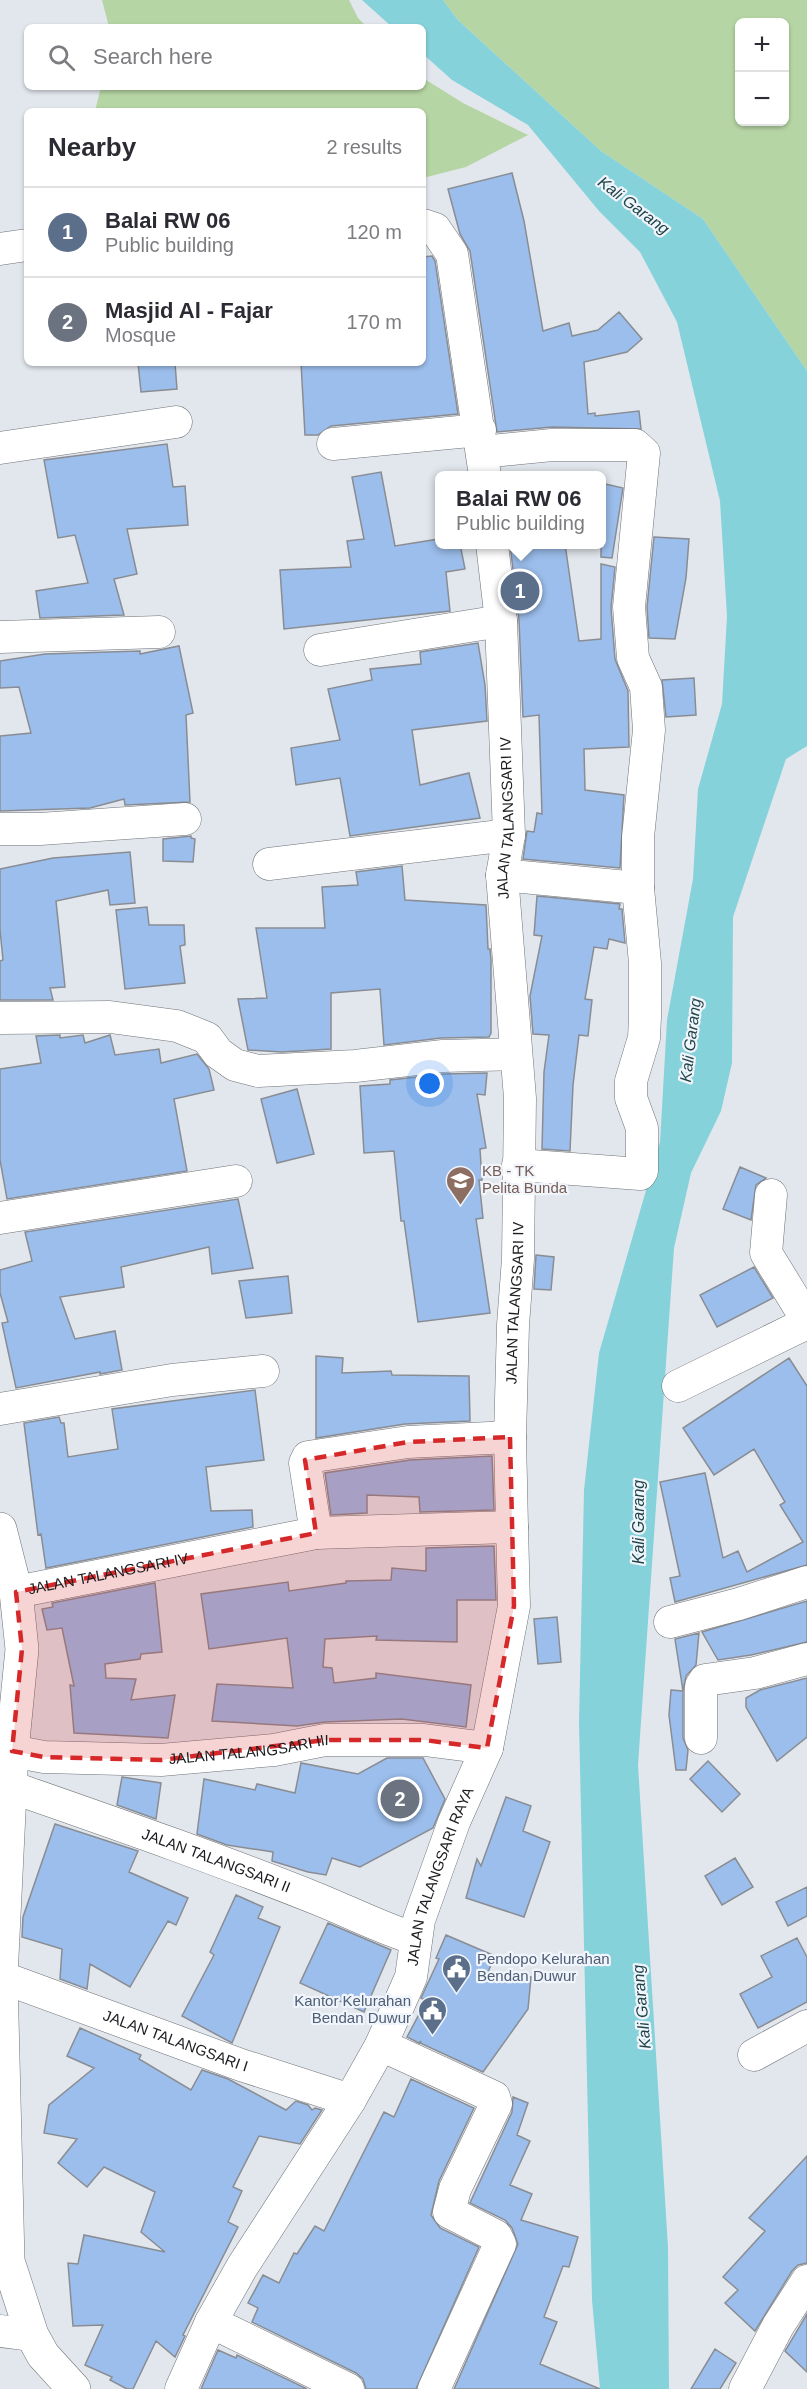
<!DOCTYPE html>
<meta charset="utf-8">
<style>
:root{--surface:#fff;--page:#f7f7f7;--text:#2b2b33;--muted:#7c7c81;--line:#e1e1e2;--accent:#db2777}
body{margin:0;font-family:Helvetica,sans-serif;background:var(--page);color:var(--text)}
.controls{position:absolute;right:18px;top:18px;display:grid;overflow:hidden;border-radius:9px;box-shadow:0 2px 4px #0004}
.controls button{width:54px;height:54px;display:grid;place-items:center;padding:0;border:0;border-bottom:2px solid var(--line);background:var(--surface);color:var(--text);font:30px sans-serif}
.you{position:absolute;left:430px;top:1084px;width:21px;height:21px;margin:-15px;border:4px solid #fff;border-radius:50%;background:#1a73e8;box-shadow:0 0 0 9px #1a73e833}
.badge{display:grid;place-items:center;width:39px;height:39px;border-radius:50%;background:var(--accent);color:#fff;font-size:20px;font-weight:700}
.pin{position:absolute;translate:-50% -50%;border:3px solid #fff;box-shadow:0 2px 6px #0006}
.popup{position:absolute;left:435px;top:471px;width:171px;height:78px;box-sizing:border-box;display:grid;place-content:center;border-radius:9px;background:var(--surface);filter:drop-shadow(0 2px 4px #0005);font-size:20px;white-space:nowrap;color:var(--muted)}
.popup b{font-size:22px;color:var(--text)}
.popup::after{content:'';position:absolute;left:50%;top:100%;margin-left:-12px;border:12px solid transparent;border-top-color:var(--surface)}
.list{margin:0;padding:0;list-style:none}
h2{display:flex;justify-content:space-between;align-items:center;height:78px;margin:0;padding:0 24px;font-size:26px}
h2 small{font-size:20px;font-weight:400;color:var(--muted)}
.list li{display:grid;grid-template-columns:39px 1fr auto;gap:18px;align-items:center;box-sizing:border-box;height:90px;padding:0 24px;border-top:2px solid var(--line)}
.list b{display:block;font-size:22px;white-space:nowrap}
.list p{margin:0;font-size:20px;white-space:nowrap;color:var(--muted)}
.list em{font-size:20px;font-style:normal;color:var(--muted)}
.icon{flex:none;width:33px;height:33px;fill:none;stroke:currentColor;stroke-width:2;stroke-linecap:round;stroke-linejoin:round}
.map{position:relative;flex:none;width:807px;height:2389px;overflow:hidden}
.search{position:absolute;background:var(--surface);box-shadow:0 2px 4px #0004;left:24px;top:24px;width:402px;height:66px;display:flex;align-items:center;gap:15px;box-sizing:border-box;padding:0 21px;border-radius:9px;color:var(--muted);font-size:22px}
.panel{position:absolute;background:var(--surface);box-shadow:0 2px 4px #0004;left:24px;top:108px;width:402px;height:258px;border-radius:9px}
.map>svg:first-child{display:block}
</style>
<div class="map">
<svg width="807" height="2389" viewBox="0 0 807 2389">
<rect width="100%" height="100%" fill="#e2e7ed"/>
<path fill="#b6d5a4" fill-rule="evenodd" d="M102 0H349L358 18 367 27H109Z
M443 0H807V371L703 219 601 151 458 20ZM740 22H784V122H740Z
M423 78 463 103 528 135 466 167 423 178V111H95L101 87H423Z"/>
<path fill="#86d2db" d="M362 0H443L458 20 601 151 703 219 807 371V746L786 759 733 917 732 1063 721 1111 691 1173 674 1248 638 1765 668 2247 669 2389H600L592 2300 579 1723 584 1490 599 1353 660 1142 667 1020 693 879 698 789 722 704 727 616 720 501 677 322 640 252 599 211 528 125 452 80 423 54V27H392Z"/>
<path fill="#9cbeec" stroke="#898d93" stroke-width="1.5" d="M512 173 524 221 543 331 569 323 572 336 598 330 619 312 642 339 627 352 584 362 588 414 595 413V416L639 411 641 429 552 427 497 432 470 251 460 234 448 189Z
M432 256 435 261 458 414 331 426 318 435H305L301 363H423V257Z
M138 363H175L177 389 141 392Z
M167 444 173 487 185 486 188 525 127 529 137 574 114 579 124 615 40 618 36 591 88 583 75 535 58 538 44 460Z
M381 472 395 546 439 539V544H460L465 569 446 572 450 611 284 629 280 570 351 567 347 541 364 539 352 477Z
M601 483 623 488 612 558 601 557Z
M654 537 689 539 686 578 675 639 649 638 647 607Z
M510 544H565L579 641 601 639V564L615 567 611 608 615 659 628 691 629 747 584 749 585 790 624 795 620 868 523 859 527 831 534 832 537 813 542 814 539 715 523 717 519 620Z
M478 643 485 685 487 721 412 730 420 785 469 773 480 818 350 836 340 778 296 785 291 748 340 740 328 689 372 680 370 669 421 664 420 652Z
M179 646 193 713 186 715 190 802 125 805 124 799 90 808 0 811V736L31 733 19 687 0 688V661L45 654 140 651V654Z
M694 678 696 715 666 717 662 680Z
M191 836V838L195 839 193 862 163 861V839Z
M130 852 135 903 110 905 108 890 56 901 65 987 50 988 53 1000H0V961L3 960 0 930V869L53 858Z
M402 866 405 900 486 905 488 949H490L491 960V1033L489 1037 441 1038 384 1045 380 989 331 993V1049L282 1052 248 1050 238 999 267 998 256 928H325L322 887 358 885 356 872Z
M537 896 620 904 619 909H622L625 943 609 939 607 949 594 947 585 999 592 1000 588 1036 579 1035 573 1085 570 1151 542 1149 544 1072 549 1035 533 1034 530 996 542 936 534 935Z
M147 907 149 925H184L185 945 180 946 185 983 125 989 116 910Z
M60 1035V1038L83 1035 85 1043 110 1035 115 1055 159 1049 161 1063 197 1054 209 1069 214 1090 174 1099 187 1171 7 1199 0 1160V1069L41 1063 36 1036Z
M487 1073 485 1095 477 1094 486 1148 480 1149 482 1180H479L483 1218 476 1219 490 1313 418 1322 404 1221H401L394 1151 364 1153 360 1086 390 1084V1080L444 1074Z
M297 1089 314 1154 277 1163 261 1099Z
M740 1167 766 1178 756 1185 751 1220 723 1209Z
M238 1199 253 1268 212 1274 209 1247 121 1267 124 1287 60 1297 75 1339 115 1331 122 1370 100 1374V1372L16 1388 2 1323 8 1322 0 1293V1270L32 1261 25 1232Z
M536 1255 554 1257 551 1290 534 1289Z
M754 1267 773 1298 717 1327 700 1295Z
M288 1276 292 1313 246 1318 239 1281Z
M316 1356 343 1358 342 1373 391 1371 392 1375 469 1376 470 1421 405 1424 316 1438Z
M789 1358 807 1386V1565L675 1602 670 1578 680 1576 660 1482 705 1473 723 1558 738 1551 747 1572 803 1542 780 1505 785 1502 754 1449 714 1475 683 1428Z
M255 1390 264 1460 206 1467 211 1511 252 1510 253 1527 46 1568 41 1534 38 1535 24 1423 59 1417 61 1423H64L68 1457 118 1449 112 1409Z
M492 1456 494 1510 420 1512 419 1497 367 1495V1513L331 1515 325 1473 410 1460Z
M494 1546 496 1600H457V1642L376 1640 377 1636 325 1639 323 1667 332 1668 334 1683 376 1678V1673L471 1685 466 1727 402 1719 325 1722 297 1726 212 1721 217 1684 293 1688 287 1638 209 1649 201 1594 288 1582 289 1591 346 1583V1581L391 1580 392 1568 426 1571V1548Z
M155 1583 162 1652 141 1654 140 1659 105 1664 106 1678 136 1679 131 1700 175 1695 168 1738 74 1733 70 1685 74 1686 62 1628 47 1630 42 1609 53 1607 52 1603Z
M807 1601V1642L751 1655 718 1660 702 1632Z
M557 1617 561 1662 538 1664 534 1619Z
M699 1633 696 1665 686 1676 683 1691 675 1639Z
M807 1678V1737L777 1761 746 1707V1698L760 1690Z
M671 1690 683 1691V1738L688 1750 686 1770H676L669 1715Z
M387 1758H423L445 1799 433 1828 360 1867 332 1858 326 1875 308 1872 272 1861 273 1852 227 1845 197 1834 204 1779 255 1790 257 1784 295 1793 301 1763 358 1774Z
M708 1761 740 1794 722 1812 690 1779Z
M122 1777 161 1783 156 1819 117 1805Z
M506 1797 531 1806 523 1831 550 1842 524 1917 466 1898 477 1859 481 1866Z
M55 1824 138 1851 129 1872 188 1898 176 1925 168 1921 130 1987 90 1964 87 1989 60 1979 62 1949 22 1937 23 1917Z
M735 1858 753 1887 722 1905 705 1876Z
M807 1887V1916L788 1926 776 1902Z
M236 1895 263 1907 258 1918 280 1927 232 2043 182 2016 214 1955 210 1952Z
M328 1923 391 1950 364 2012 300 1983Z
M446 1935 495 1956 488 1972 531 1977 528 2009 483 2072 420 2043 421 2041 419 2043 407 2037 426 2001 421 1998 439 1959 436 1958Z
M797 1938 807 1957V2002L758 2028 740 1994 772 1977 761 1956Z
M80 2028 141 2055 139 2059 191 2090 202 2070 228 2079 286 2110 296 2101 308 2105 312 2110 315 2108 322 2110 300 2144 259 2136 233 2187 242 2191 228 2222 238 2227 183 2335 185 2336 175 2357 156 2341 133 2389H127L110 2380 112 2377 85 2365 103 2325 73 2326 68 2263 78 2264 84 2235 165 2252 141 2232 155 2192 104 2167 87 2187 58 2163 77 2139 44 2133 49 2105 94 2068 67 2056Z
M411 2079 474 2108 439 2181 431 2215 440 2228 479 2247 416 2389H366L363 2379 356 2373 252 2322 258 2308 248 2303 263 2275 279 2283 294 2253 297 2254 315 2226 324 2231 384 2112 394 2117Z
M513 2097 528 2103 517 2135 530 2141 510 2185 532 2194 521 2220 578 2237 569 2267 563 2266 544 2317 557 2322 540 2364 600 2389H454L518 2244 512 2228 505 2220 470 2203 512 2112Z
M807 2156V2263L798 2265 792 2271 755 2331 725 2303 738 2290 723 2277 765 2231 749 2218Z
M807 2314V2372L785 2351Z
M715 2349 736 2363 720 2389H691Z
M218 2350 236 2358 237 2355 307 2389H201Z"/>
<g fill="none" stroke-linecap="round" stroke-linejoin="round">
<defs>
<g id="minor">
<path d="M423 225 435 229 452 254 485 476"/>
<path d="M0 249 27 245"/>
<path d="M333 444 480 430"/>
<path d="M0 448 176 422"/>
<path d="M482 452 552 445H635L644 453 629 607 633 658 646 687 649 730 638 837V888L645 963V1017L644 1038 631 1081V1098L642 1128V1171L640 1174 518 1165"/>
<path d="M0 637 159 632"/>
<path d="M320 650 501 621"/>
<path d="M0 829H40L185 819"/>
<path d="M269 864 509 835"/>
<path d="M502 875 638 888"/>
<path d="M0 1018 110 1017 177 1026 207 1038 218 1053 235 1065 258 1071 355 1066 443 1056 516 1054"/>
<path d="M771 1195 766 1253 807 1320"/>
<path d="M0 1218 236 1181"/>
<path d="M678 1386 807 1323"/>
<path d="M0 1409 172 1380 263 1371"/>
<path d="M316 1533 305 1463 308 1457 408 1442 510 1437"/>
<path id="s1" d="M16 1592 316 1533 512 1527 510 1437 513 1325 518 1259 520 1098 502 875 509 835 501 621 492 544"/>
<path d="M670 1622 739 1604 807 1582"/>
<path d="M701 1738V1686L705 1680 755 1673 807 1659"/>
<path id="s2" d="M12 1751 44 1757 161 1760 274 1750 325 1740H424L487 1748"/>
<path id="s3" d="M11 1787C114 1823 218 1859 320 1900 352 1913 383 1929 416 1939"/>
<path id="s4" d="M1 1977 241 2065 350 2100"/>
<path d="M381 2045 494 2097 496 2104 455 2189 449 2212 496 2236 500 2244 434 2389"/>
<path d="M754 2055 807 2026"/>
<path d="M211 2322 348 2389"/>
<path d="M0 2331 32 2335"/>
<path id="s5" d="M181 2389 211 2322 242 2267 350 2100 381 2045 411 1977 419 1920 454 1822 487 1748 514 1606 512 1527"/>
<path d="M745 2389 778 2326 807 2281"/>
</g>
<path id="major" d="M0 1529 16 1592 22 1649 12 1751 1 1977 8 2261 32 2335 43 2355 74 2389"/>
</defs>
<use href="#minor" stroke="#6f7378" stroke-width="33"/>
<use href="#major" stroke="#6f7378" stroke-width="34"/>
<use href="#minor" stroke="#fff" stroke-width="32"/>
<use href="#major" stroke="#fff" stroke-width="33"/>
</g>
<path fill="#d62828" fill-opacity="0.2" stroke="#d62828" stroke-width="4.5" stroke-dasharray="12 8" stroke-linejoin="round" d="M510 1437 514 1606 487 1748 424 1740H325L161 1760 44 1757 12 1751 22 1649 16 1592 316 1533 305 1460 408 1442Z"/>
<defs>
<symbol id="school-pin" viewBox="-11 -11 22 30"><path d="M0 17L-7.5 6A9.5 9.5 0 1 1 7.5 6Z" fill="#8d6e63" stroke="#f0f4fb"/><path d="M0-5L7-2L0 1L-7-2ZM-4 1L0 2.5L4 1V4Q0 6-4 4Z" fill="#fff"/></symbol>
<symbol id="civic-pin" viewBox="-11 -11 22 30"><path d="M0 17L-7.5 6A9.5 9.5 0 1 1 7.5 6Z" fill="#5c6f8a" stroke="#f0f4fb"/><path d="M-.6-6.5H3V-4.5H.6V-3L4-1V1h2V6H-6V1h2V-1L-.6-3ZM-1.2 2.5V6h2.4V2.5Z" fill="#fff"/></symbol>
</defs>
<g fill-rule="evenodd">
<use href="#school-pin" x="444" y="1164" width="33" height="45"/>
<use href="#civic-pin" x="440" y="1952" width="33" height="45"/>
<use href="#civic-pin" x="416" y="1994" width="33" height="45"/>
</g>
<g text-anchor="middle" stroke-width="4.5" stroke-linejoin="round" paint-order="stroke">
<g font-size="15" fill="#1c1d20" stroke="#f0f4fb">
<text dy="5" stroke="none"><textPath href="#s1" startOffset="1212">JALAN TALANGSARI IV</textPath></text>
<text dy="5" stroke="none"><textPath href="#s1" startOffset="726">JALAN TALANGSARI IV</textPath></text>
<text dy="5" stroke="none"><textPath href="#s1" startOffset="94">JALAN TALANGSARI IV</textPath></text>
<text dy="5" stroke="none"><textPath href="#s2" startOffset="238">JALAN TALANGSARI III</textPath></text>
<text dy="5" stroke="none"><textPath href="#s3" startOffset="218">JALAN TALANGSARI II</textPath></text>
<text dy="5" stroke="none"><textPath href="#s5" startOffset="578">JALAN TALANGSARI RAYA</textPath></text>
<text dy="5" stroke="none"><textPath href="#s4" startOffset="186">JALAN TALANGSARI I</textPath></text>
</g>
<g font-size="15" fill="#785e54" stroke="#f0f4fb" text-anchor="start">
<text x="482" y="1176">KB - TK<tspan x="482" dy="17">Pelita Bunda</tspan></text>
</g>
<g font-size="15" fill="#4e5e75" stroke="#f0f4fb" text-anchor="start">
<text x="477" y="1964">Pendopo Kelurahan<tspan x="477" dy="17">Bendan Duwur</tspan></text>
<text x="411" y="2006" text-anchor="end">Kantor Kelurahan<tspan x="411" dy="17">Bendan Duwur</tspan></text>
</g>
<g font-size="16" font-style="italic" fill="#1f4448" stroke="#f0f4fb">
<text transform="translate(634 205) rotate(37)" y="6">Kali Garang</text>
<text transform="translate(690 1040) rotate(-83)" y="6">Kali Garang</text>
<text transform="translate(638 1522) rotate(-90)" y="6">Kali Garang</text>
<text transform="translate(641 2007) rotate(-95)" y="6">Kali Garang</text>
</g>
</g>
</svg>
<div class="controls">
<button>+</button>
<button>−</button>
</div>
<div class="you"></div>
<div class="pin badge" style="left:520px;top:591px;background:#5c6f8a">1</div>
<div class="popup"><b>Balai RW 06</b>Public building</div>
<div class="pin badge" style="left:400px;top:1799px;background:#6b7280">2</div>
<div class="search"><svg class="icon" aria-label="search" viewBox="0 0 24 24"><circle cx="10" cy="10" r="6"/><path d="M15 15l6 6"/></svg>Search here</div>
<section class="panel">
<h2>Nearby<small>2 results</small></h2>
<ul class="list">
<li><span class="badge" style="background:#5c6f8a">1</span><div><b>Balai RW 06</b><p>Public building</p></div><em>120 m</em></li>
<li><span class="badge" style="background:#6b7280">2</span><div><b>Masjid Al - Fajar</b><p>Mosque</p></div><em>170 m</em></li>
</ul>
</section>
</div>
